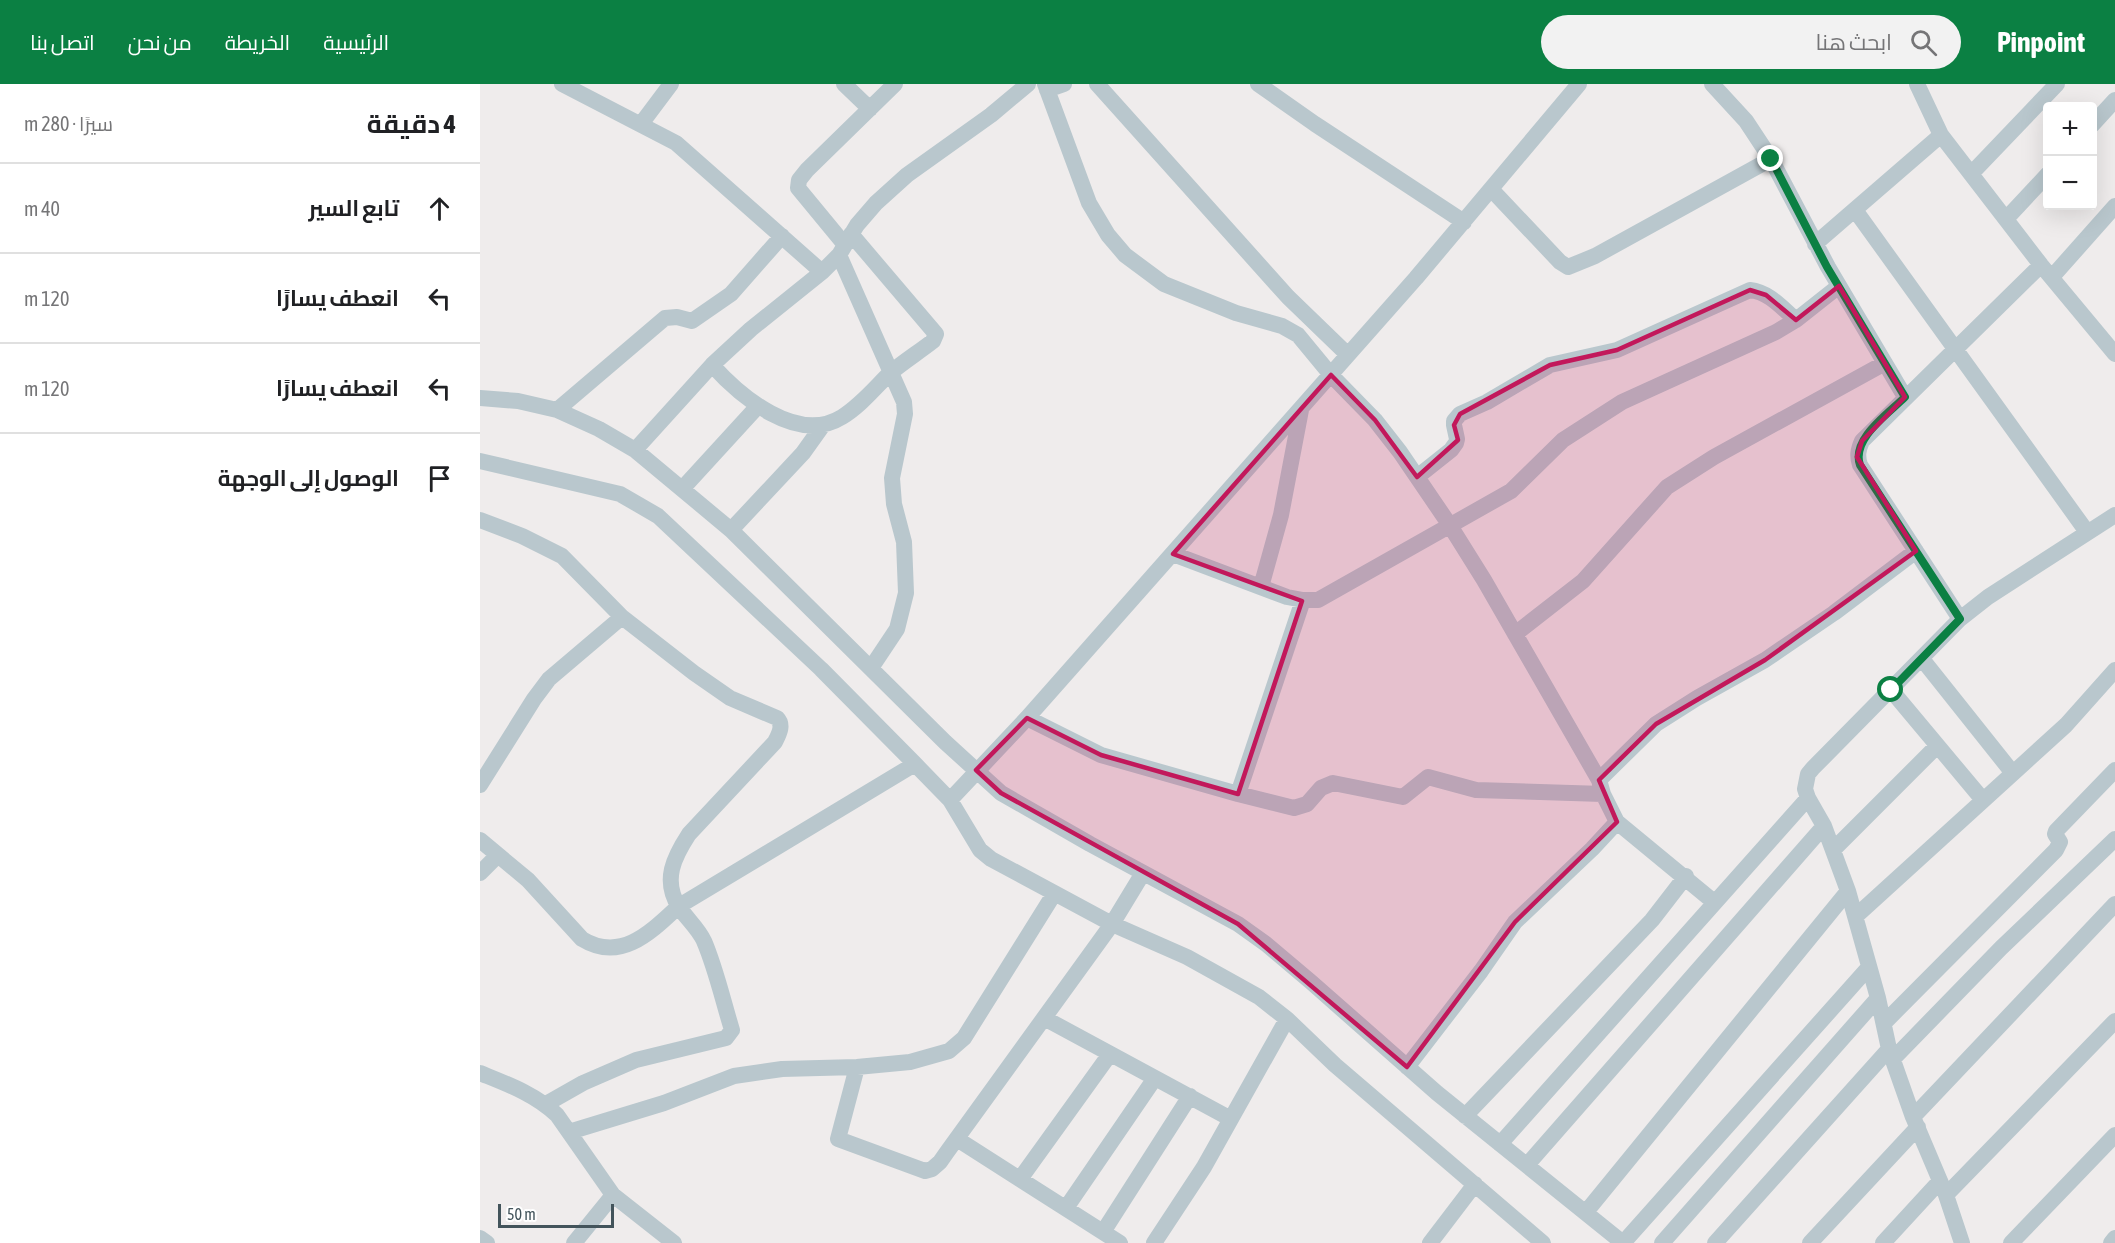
<!DOCTYPE html>
<html lang="ar">
<meta charset="utf-8">
<style>
:root{--surface:#fff;--page:#f2f2f2;--text:#202124;--muted:#757577;--line:#e0e0e0;--accent:#0b8043}
body{margin:0;font-family:"Asap Condensed",Cairo,sans-serif;background:var(--page);color:var(--text);direction:rtl}
.controls{position:absolute;right:18px;top:18px;display:grid;overflow:hidden;border-radius:6px;box-shadow:0 6px 24px #0002}
.controls button{width:54px;height:54px;display:grid;place-items:center;padding:0;border:0;border-bottom:2px solid var(--line);background:var(--surface);color:var(--text);font:30px sans-serif}
.scale{position:absolute;left:18px;bottom:15px;width:116px;box-sizing:border-box;padding-left:6px;border:3px solid #43545b;border-top:0;font-size:16px;line-height:21px;white-space:nowrap;color:#43545b;-webkit-text-stroke:4px #fff;paint-order:stroke}
.stop{position:absolute;width:18px;height:18px;margin:-14px;border:4px solid #0b8043;border-radius:50%;background:#fff}
.stop.end{background:#0b8043;border-color:#fff;box-shadow:0 2px 6px #0008}
.list{margin:0;padding:0;list-style:none}
h2{display:flex;justify-content:space-between;align-items:center;height:78px;margin:0;padding:0 24px;font-size:26px}
h2 small{font-size:20px;font-weight:400;color:var(--muted)}
.list li{display:grid;grid-template-columns:39px 1fr auto;gap:18px;align-items:center;box-sizing:border-box;height:90px;padding:0 24px;border-top:2px solid var(--line)}
.list b{display:block;font-size:22px;white-space:nowrap}
.list em{font-size:20px;font-style:normal;color:var(--muted)}
.icon{flex:none;width:33px;height:33px;fill:none;stroke:currentColor;stroke-width:2;stroke-linecap:round;stroke-linejoin:round}
.map{position:relative;flex:none;width:1635px;height:1159px;overflow:hidden;direction:ltr}
header{display:flex;align-items:center;gap:36px;box-sizing:border-box;height:84px;padding:0 30px;background:var(--accent);color:#fff}
header strong{font-size:28px}
nav{display:flex;gap:33px;margin-inline-start:auto;font-size:21px}
.search{width:420px;height:54px;background:var(--page);display:flex;align-items:center;gap:15px;box-sizing:border-box;padding:0 21px;border-radius:33px;color:var(--muted);font-size:22px}
main{display:flex}
aside{flex:1;background:var(--surface)}
.map>svg:first-child{display:block}
</style>
<header>
<strong>Pinpoint</strong>
<div class="search"><svg class="icon" aria-label="search" viewBox="0 0 24 24"><circle cx="10" cy="10" r="6"/><path d="M15 15l6 6"/></svg>ابحث هنا</div>
<nav><a>الرئيسية</a><a>الخريطة</a><a>من نحن</a><a>اتصل بنا</a></nav>
</header>
<main>
<div class="map">
<svg width="1635" height="1159" viewBox="0 0 1635 1159">
<rect width="100%" height="100%" fill="#efecec"/>
<g fill="none" stroke-linecap="round" stroke-linejoin="round">
<path stroke="#b9c7cd" stroke-width="16" d="M82 0 196 59 342 188
M364 0 390 25
M565 0 609 119 628 151 645 171 684 200 756 229 802 242 818 251 851 291 895 336 920 368 969 440 1004 496 1119 696 1123 710 1137 738 1234 818
M617 0 808 213 868 271
M778 0 835 40 984 138
M1232 0 1266 37 1291 75 1348 183 1425 313
M1437 0 1461 51 1561 181 1635 270
M567 6 584 0
M161 40 191 0
M1612 41 1635 16
M1491 90 1577 0
M1011 105 1080 178 1088 183 1115 172 1291 75
M1375 126 1607 448
M1526 135 1568 90
M1335 160 1461 51
M365 161 318 104 319 96 327 86 415 0
M359 171 424 318 425 330 412 394 414 420 424 458 426 509 417 545 391 584
M1572 193 1635 122
M232 281C260 312 317 361 362 333 380 322 394 305 409 290 423 278 439 268 453 257L456 250 371 150
M0 314 38 317 77 326 119 345 155 366 251 446 465 658 521 709 610 760 758 840 786 860 831 898 957 1009 1143 1159
M77 326 185 234 197 233 212 237 251 210 302 152
M155 366 232 281 271 245 342 188 359 171 377 141 396 119 427 91 511 31 548 0
M0 377 140 410 178 432 341 585 435 680 470 716 500 766 511 775 632 840 707 873 779 913 807 935 855 981 1063 1159
M937 393 971 366 976 359 977 355 974 341V337L980 330 1007 318 1070 281 1137 266 1270 206C1289 208 1302 224 1316 236
M202 405 278 322
M0 436 42 452 82 472 142 533 214 589 250 614 297 634C304 641 299 650 295 658L209 750C194 773 182 796 199 823 207 835 218 844 224 857 236 885 243 917 252 946L246 954 156 976 103 999 66 1020
M251 446 323 369 343 341
M693 470 807 513 823 516H838L1031 407 1083 356 1142 318 1296 248 1316 236 1359 202
M781 503 801 431 821 326
M1480 535 1380 381C1377 372 1378 366 1382 357L1561 181
M1035 550 1103 497 1187 403 1234 373 1405 279
M1442 575 1532 688
M1411 606 1503 716
M547 634 621 671 758 710 814 724 827 720 841 704 853 699 923 713 948 693 996 706 1123 710
M1119 696 1176 640 1217 614 1285 576 1354 529 1436 467
M0 701 54 615 69 595 142 533
M758 710 823 516
M470 716 547 634 936 194 1099 0
M0 756 48 796 102 855C141 879 171 848 199 822L435 680
M1353 766 1457 662
M0 789 18 771
M1376 832 1586 641 1635 586
M564 934 751 1035
M1404 939 1576 766 1580 758 1575 750 1576 747 1635 686
M1413 975 1521 864 1635 755
M377 983 358 1055 445 1087 452 1085 460 1078 467 1068 632 840 663 789
M927 983 1001 887 1035 838 1112 765 1137 738
M0 989C27 1000 55 1010 77 1031L133 1111 194 1159
M985 1032 1172 836 1206 792
M1433 1033 1635 820
M89 1048 184 1019 254 992 302 985 377 983 430 978 469 967 484 954 574 810
M477 1055 640 1159
M1020 1060 1328 714
M1047 1081 1344 742
M540 1095 630 970
M1466 1111 1635 937
M586 1124 675 994
M1106 1128 1368 807
M623 1148 710 1012
M0 1154 7 1159
M94 1159 133 1111
M674 1159 724 1083 807 935
M950 1159 995 1100
M1143 1159 1389 883
M1182 1159 1398 914
M1235 1159 1409 965
M1330 1159 1438 1043
M1403 1159 1460 1097
M1482 1159 1466 1111 1433 1033 1409 965 1398 914 1368 807 1344 742 1328 714 1325 705 1328 690 1333 684 1480 535 1508 513 1635 431
M1531 1159 1635 1051
M1631 1159 1635 1154"/>
</g>
<g fill="none" stroke-linecap="round" stroke-linejoin="round">
<path stroke="#0b8043" stroke-width="8" d="M1291 75 1347 183 1425 313C1408 330 1371 355 1380 381L1480 535 1411 606"/>
</g>
<path fill="#c2185b" fill-opacity="0.2" stroke="#c2185b" stroke-width="4.5" stroke-linejoin="round" d="M1359 202 1425 313 1382 357 1377 373 1436 467 1285 576 1176 640 1119 696 1137 738 1035 838 927 983 758 840 521 709 496 686 547 634 621 671 758 710 822 517 693 470 851 291 895 336 937 393 978 356 974 341 980 330 1070 281 1137 266 1270 206 1286 211 1316 236Z"/>
</svg>
<div class="controls">
<button>+</button>
<button>−</button>
</div>
<div class="scale">50 m</div>
<div class="stop" style="left:1411px;top:606px"></div>
<div class="stop end" style="left:1291px;top:75px"></div>
</div>
<aside>
<h2>4 دقيقة<small>سيرًا · 280 m</small></h2>
<ul class="list">
<li><svg class="icon" aria-label="ahead" viewBox="0 0 24 24"><path d="M12 20V5M6 11l6-6 6 6"/></svg><div><b>تابع السير</b></div><em>40 m</em></li>
<li><svg class="icon" aria-label="left" viewBox="0 0 24 24"><path d="M17 20v-9H6M10 6l-5 5 5 5"/></svg><div><b>انعطف يسارًا</b></div><em>120 m</em></li>
<li><svg class="icon" aria-label="left" viewBox="0 0 24 24"><path d="M17 20v-9H6M10 6l-5 5 5 5"/></svg><div><b>انعطف يسارًا</b></div><em>120 m</em></li>
<li><svg class="icon" aria-label="arrive" viewBox="0 0 24 24"><path d="M6 21V4h12l-3 4 3 4H6"/></svg><div><b>الوصول إلى الوجهة</b></div></li>
</ul>
</aside>
</main>
